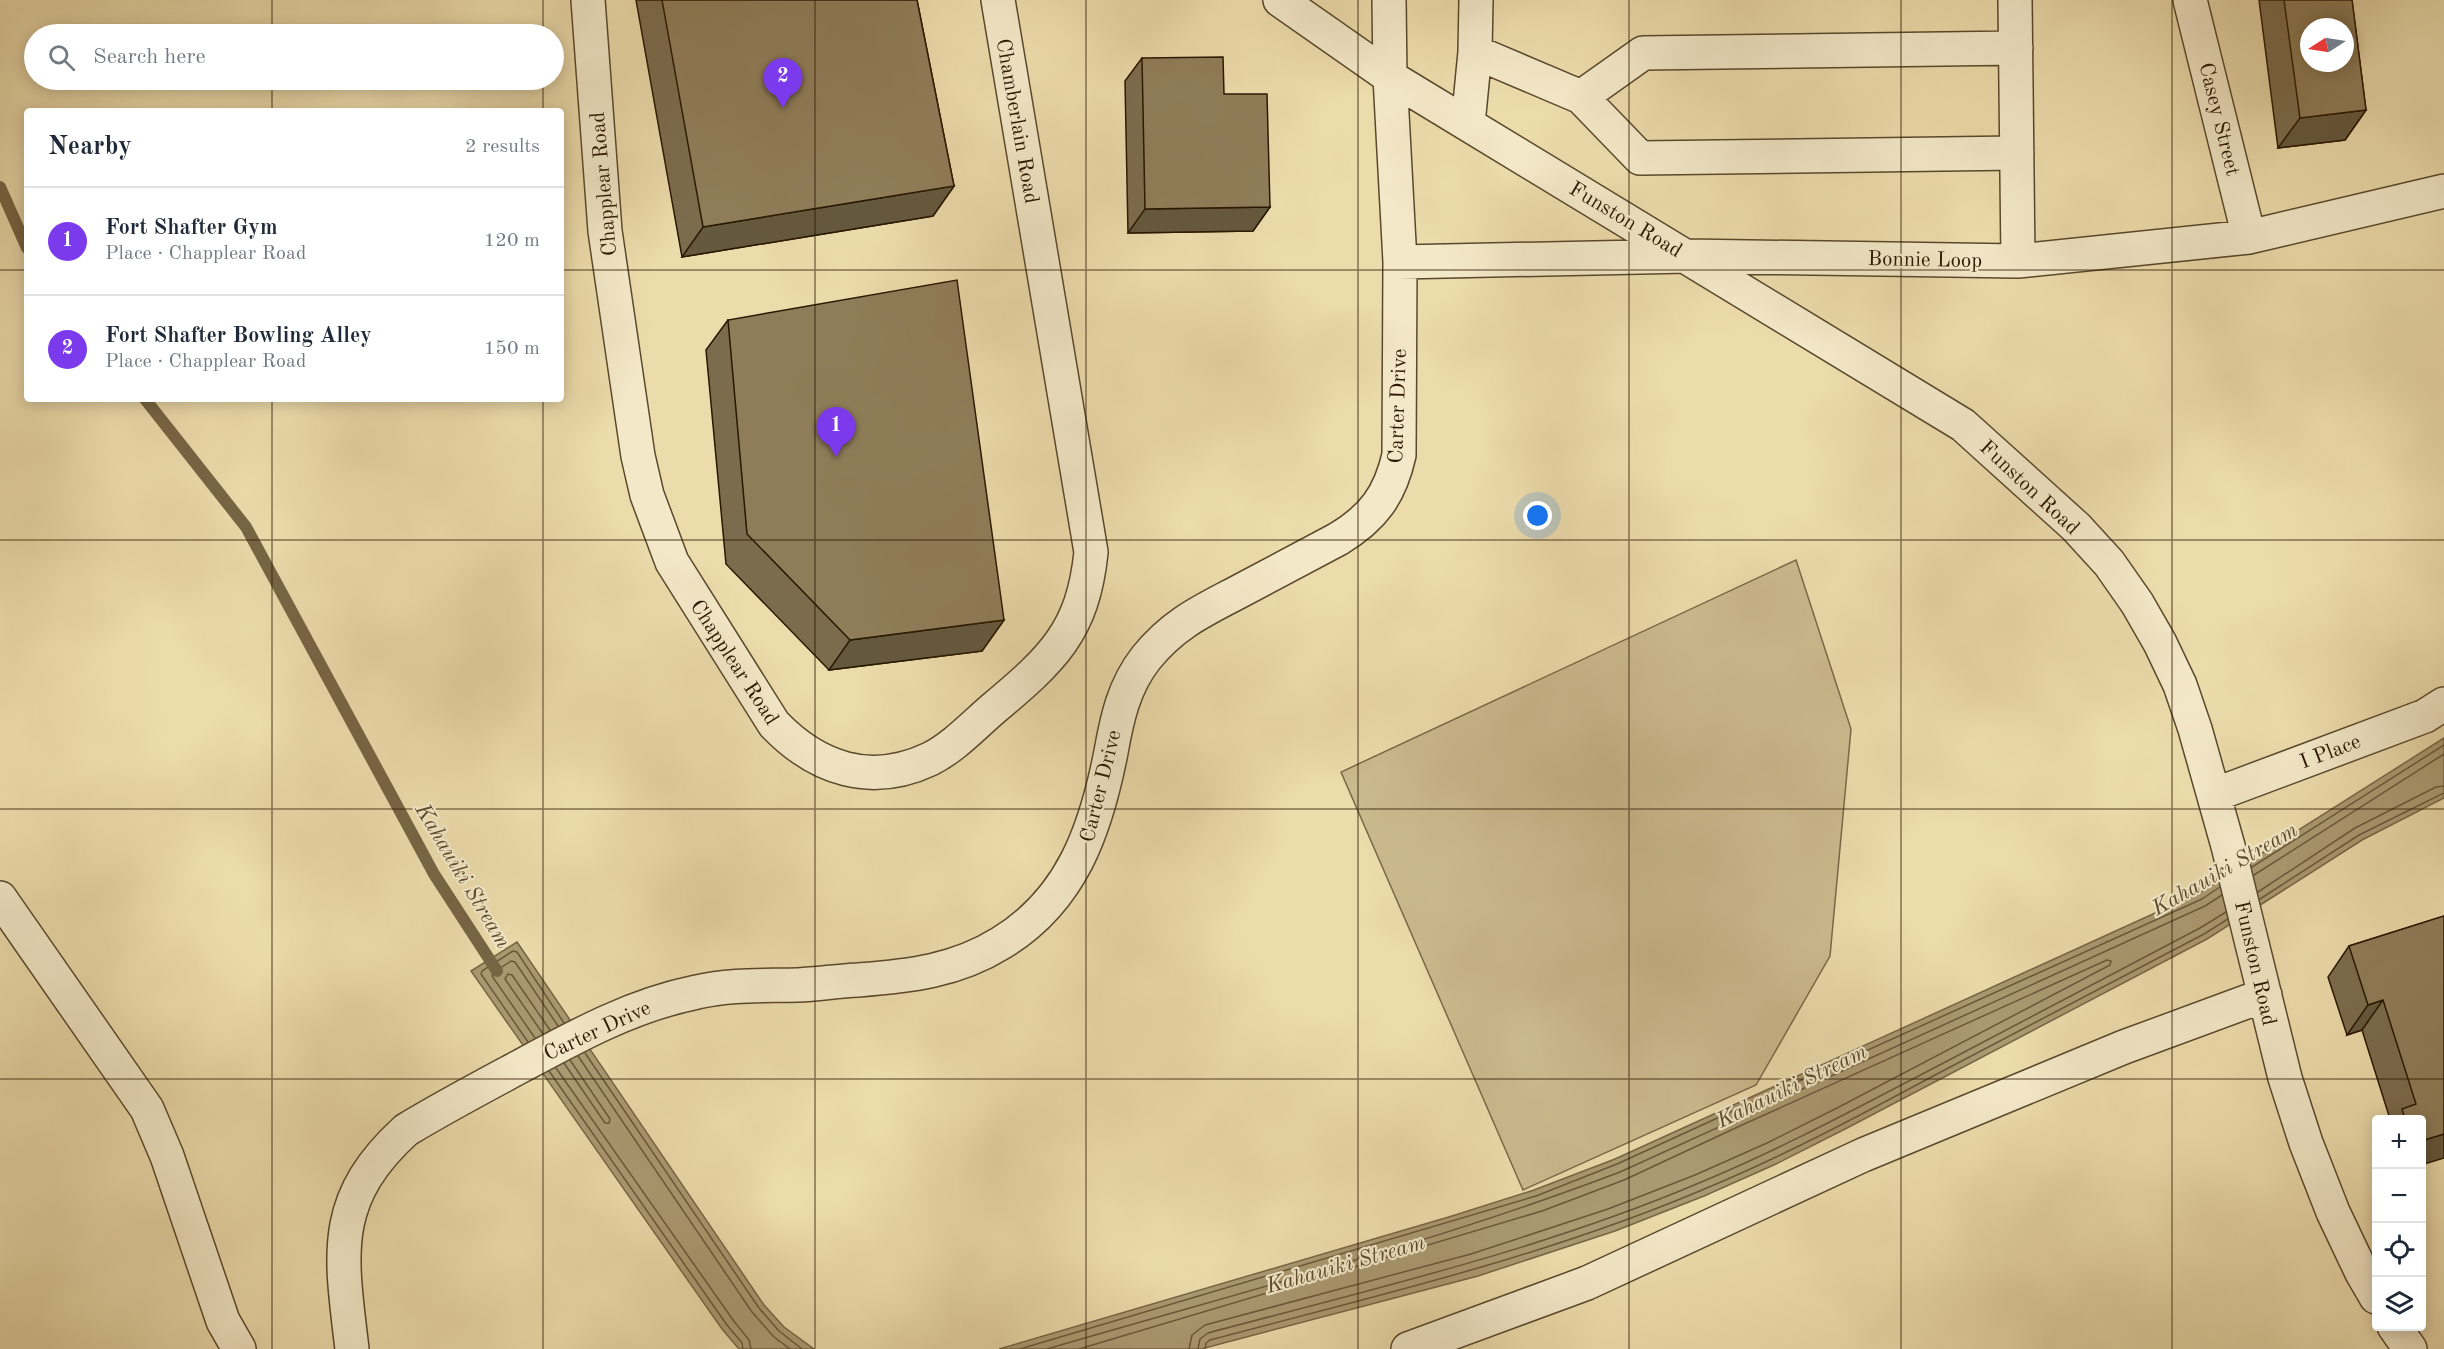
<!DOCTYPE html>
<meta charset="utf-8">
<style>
:root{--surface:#fff;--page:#f2f2f3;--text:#1f2937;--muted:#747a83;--line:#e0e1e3;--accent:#7c3aed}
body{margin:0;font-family:"Old Standard TT",serif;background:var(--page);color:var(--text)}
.controls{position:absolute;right:18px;bottom:18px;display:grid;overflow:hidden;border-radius:6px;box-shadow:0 3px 15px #0003}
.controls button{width:54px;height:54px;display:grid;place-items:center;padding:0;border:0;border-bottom:2px solid var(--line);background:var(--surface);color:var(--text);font:30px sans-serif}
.compass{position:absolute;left:2300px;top:18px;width:54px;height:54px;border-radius:50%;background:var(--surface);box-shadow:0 3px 15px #0003;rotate:258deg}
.you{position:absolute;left:1538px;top:516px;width:21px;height:21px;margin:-15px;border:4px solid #fff;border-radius:50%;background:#1a73e8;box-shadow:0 0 0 9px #1a73e833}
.badge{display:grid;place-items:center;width:39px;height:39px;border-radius:50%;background:var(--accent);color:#fff;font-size:20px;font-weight:700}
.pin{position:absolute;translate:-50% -50px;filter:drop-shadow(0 2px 3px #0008)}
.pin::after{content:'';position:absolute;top:32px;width:21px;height:18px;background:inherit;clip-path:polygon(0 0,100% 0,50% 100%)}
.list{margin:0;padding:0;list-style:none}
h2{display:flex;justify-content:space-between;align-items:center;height:78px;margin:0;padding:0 24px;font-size:26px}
h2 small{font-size:20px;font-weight:400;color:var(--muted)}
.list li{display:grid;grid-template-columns:39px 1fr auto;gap:18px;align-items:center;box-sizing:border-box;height:108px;padding:0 24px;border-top:2px solid var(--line)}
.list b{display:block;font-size:22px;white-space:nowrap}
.list p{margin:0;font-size:20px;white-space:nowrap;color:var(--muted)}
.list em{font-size:20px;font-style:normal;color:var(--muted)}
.icon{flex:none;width:33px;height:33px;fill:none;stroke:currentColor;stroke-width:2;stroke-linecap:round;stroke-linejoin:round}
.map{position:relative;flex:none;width:2444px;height:1349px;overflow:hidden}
.search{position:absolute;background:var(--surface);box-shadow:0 3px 15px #0003;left:24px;top:24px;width:540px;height:66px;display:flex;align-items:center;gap:15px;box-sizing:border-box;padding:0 21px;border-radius:33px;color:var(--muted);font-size:22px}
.panel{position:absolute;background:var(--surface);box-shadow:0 3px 15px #0003;left:24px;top:108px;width:540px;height:294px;border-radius:6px}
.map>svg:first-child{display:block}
</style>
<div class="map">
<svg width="2444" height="1349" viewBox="0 0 2444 1349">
<rect width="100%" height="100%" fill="#ecdbab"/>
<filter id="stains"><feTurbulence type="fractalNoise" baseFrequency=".00333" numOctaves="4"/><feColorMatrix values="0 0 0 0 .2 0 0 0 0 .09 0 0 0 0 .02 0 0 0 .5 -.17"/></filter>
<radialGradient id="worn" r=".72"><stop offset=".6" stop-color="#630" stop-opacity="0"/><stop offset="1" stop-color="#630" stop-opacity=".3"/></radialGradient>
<path fill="#cbba8e" stroke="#7a6948" stroke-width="1.5" d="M1796 560 1851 729 1830 956 1756 1085 1523 1190 1341 772Z"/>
<path fill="#aa9971" stroke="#776544" stroke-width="1.5" d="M2444 738V798L2362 840 2207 939 1847 1128 1776 1164 1704 1196 1615 1231 1478 1276 1201 1349H999L1452 1216 1534 1190 1615 1159 2199 893Z
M517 942 764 1305 784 1327 814 1349H739L722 1329 471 971Z"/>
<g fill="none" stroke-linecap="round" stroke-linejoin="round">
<path stroke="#6a5839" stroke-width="1.5" d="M2252 867 2444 745
M2254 875 2444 754
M2258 892 2355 828 2436 787 2444 786
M2260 899 2359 835 2444 793
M543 1034 505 979 508 974 512 975 550 1030
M535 1038 492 976 493 973 511 961 515 962 558 1026
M528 1042 481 974 482 971 513 951 517 952 564 1023
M585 1053 759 1308 779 1331 802 1349
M578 1056 752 1312 774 1337 790 1349
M564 1063 605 1123H609L610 1119 570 1060
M556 1068 733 1320 749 1340 751 1349
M549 1071 727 1325 742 1343 743 1349
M1020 1349 1536 1196 1617 1164 1735 1110 2202 899 2220 887
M1047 1349C1238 1293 1434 1243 1620 1172L2205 906 2222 895
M1079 1349 1542 1211 1624 1180 1742 1125 2107 960 2111 961 2110 965 1837 1108 1767 1143 1695 1175 1608 1209 1471 1254 1205 1325 1192 1335 1189 1349
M1198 1349 1200 1339 1208 1333C1373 1289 1541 1250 1699 1183 1779 1150 1855 1109 1932 1069 2021 1022 2111 975 2200 928L2226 912
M1205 1349 1206 1343 1210 1340C1375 1296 1544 1257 1702 1190 1782 1157 1859 1116 1935 1075 2025 1028 2114 981 2204 934L2228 919"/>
<path stroke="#776544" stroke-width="12" d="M0 187 27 248
M145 399 246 527 434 874 497 971"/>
<defs>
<path id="minor" d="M588 0 605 231 638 456 647 495 672 562 774 724C817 769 871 787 930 759 954 747 974 725 994 708 1052 659 1083 632 1091 552L998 0
M1280 0 1390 77 1963 425 2076 527 2109 563 2137 603 2160 643 2180 685 2195 729 2228 846 2285 1078 2306 1143 2333 1212 2362 1273 2376 1297
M2015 0 2018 261
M2190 0 2249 237
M1475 52 1581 97 1640 158 2017 153
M1581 97 1643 53 2016 48
M1468 124 1475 52 1476 0
M1400 262 1687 256 2018 261 2249 237 2444 191
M2214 795 2425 716 2444 704
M0 898 147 1109 167 1156 223 1321 239 1349
M2394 1326 2410 1349
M352 1349C341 1255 329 1200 406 1130 444 1107 482 1087 521 1066 578 1035 633 1005 697 992 731 984 764 986 798 985 818 984 838 981 858 980 910 976 956 971 1001 943 1072 900 1096 829 1111 752 1117 718 1124 686 1146 658 1174 623 1204 610 1242 590 1274 573 1306 556 1338 539 1373 518 1390 495 1399 455L1400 262 1390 77 1389 0
M1408 1349 1587 1283 1863 1155 2124 1047 2265 995"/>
</defs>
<use href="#minor" stroke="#5a492c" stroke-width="36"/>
<use href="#minor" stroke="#f3e8c8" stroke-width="33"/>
</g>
<path fill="#7b6c4d" stroke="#2a1801" stroke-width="1.5" d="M636 0H917L954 186 933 216 682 257Z
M2259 0H2352L2366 110 2345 140 2278 148Z
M1142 58 1224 94 1270 207 1253 231 1128 233 1125 81Z
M728 320 1004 620 982 651 829 670 726 564 706 350Z
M2444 916 2421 1119H2390L2362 1030 2347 1035 2328 977 2349 946Z"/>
<path fill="#64583e" stroke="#2a1801" stroke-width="1.5" d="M2366 110 2345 140 2278 148 2300 118Z
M954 186 933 216 682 257 703 227Z
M1270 207 1253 231 1128 233 1145 209Z
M1004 620 982 651 829 670 850 640Z
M2383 1000 2362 1030 2347 1035 2368 1005Z
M2444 1134V1158L2421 1165V1141Z"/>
<path fill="#8f7d59" stroke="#2a1801" stroke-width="1.5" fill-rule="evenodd" d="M662 0H917L954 186 703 227Z
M2284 0H2352L2366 110 2300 118ZM2309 27H2345V63H2309Z
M1223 57 1224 94H1267L1270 207 1145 209 1142 58Z
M957 280 1004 620 850 640 747 534 728 320Z
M2444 916V1134L2421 1141V1119H2405L2402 1109 2416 1104 2383 1000 2368 1005 2349 946Z"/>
<path fill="none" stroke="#2a1801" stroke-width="1.5" stroke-opacity="0.55" d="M272 0V34M543 0V34M815 0V1349M1086 0V1349M1358 0V1349M1629 0V1349M1901 0V1349M2172 0V1349M272 80V111M543 80V111M0 270H27M561 270H2444M272 399V1349M543 399V1349M0 540H2444M0 809H2444M0 1079H2444"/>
<g text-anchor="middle" stroke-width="4.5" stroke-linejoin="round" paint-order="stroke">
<g font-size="21" fill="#2a1801" stroke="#f3e8c8">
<text transform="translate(2220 119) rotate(76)" y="7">Casey Street</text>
<text transform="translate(1018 121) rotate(80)" y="7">Chamberlain Road</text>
<text transform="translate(603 184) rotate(-95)" y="7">Chapplear Road</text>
<text transform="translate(1626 219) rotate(31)" y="7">Funston Road</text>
<text transform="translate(1925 259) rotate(1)" y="7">Bonnie Loop</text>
<text transform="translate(1397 406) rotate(-88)" y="7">Carter Drive</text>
<text transform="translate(2030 487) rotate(43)" y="7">Funston Road</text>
<text transform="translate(735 662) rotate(57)" y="7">Chapplear Road</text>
<text transform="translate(2330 751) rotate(-21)" y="7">I Place</text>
<text transform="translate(1100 786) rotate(-76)" y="7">Carter Drive</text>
<text transform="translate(2256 963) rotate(77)" y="7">Funston Road</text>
<text transform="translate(597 1030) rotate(-25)" y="7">Carter Drive</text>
</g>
<g font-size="22" font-style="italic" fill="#5d4c2e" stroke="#f3e8c8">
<text transform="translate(2224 868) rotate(-30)" y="8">Kahauiki Stream</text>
<text transform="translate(464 875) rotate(59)" y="8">Kahauiki Stream</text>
<text transform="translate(1791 1085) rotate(-26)" y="8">Kahauiki Stream</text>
<text transform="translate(1345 1263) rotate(-16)" y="8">Kahauiki Stream</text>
</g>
</g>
<rect width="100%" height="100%" filter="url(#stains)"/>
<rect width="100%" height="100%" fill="url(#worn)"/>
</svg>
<div class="controls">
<button>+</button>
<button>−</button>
<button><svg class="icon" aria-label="locate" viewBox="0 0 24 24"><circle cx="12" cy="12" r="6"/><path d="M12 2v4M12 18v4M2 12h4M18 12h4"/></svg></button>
<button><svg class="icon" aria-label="layers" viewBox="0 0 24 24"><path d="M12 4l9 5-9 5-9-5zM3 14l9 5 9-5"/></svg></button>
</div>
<svg class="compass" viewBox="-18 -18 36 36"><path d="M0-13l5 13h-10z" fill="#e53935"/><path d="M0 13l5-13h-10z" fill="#747a83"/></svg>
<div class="you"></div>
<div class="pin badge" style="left:836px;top:457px">1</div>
<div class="pin badge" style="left:783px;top:108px">2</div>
<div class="search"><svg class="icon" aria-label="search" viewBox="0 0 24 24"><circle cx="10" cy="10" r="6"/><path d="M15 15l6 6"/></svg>Search here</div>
<section class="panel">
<h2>Nearby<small>2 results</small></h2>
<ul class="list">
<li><span class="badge">1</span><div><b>Fort Shafter Gym</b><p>Place · Chapplear Road</p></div><em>120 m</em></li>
<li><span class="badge">2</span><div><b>Fort Shafter Bowling Alley</b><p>Place · Chapplear Road</p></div><em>150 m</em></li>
</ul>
</section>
</div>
